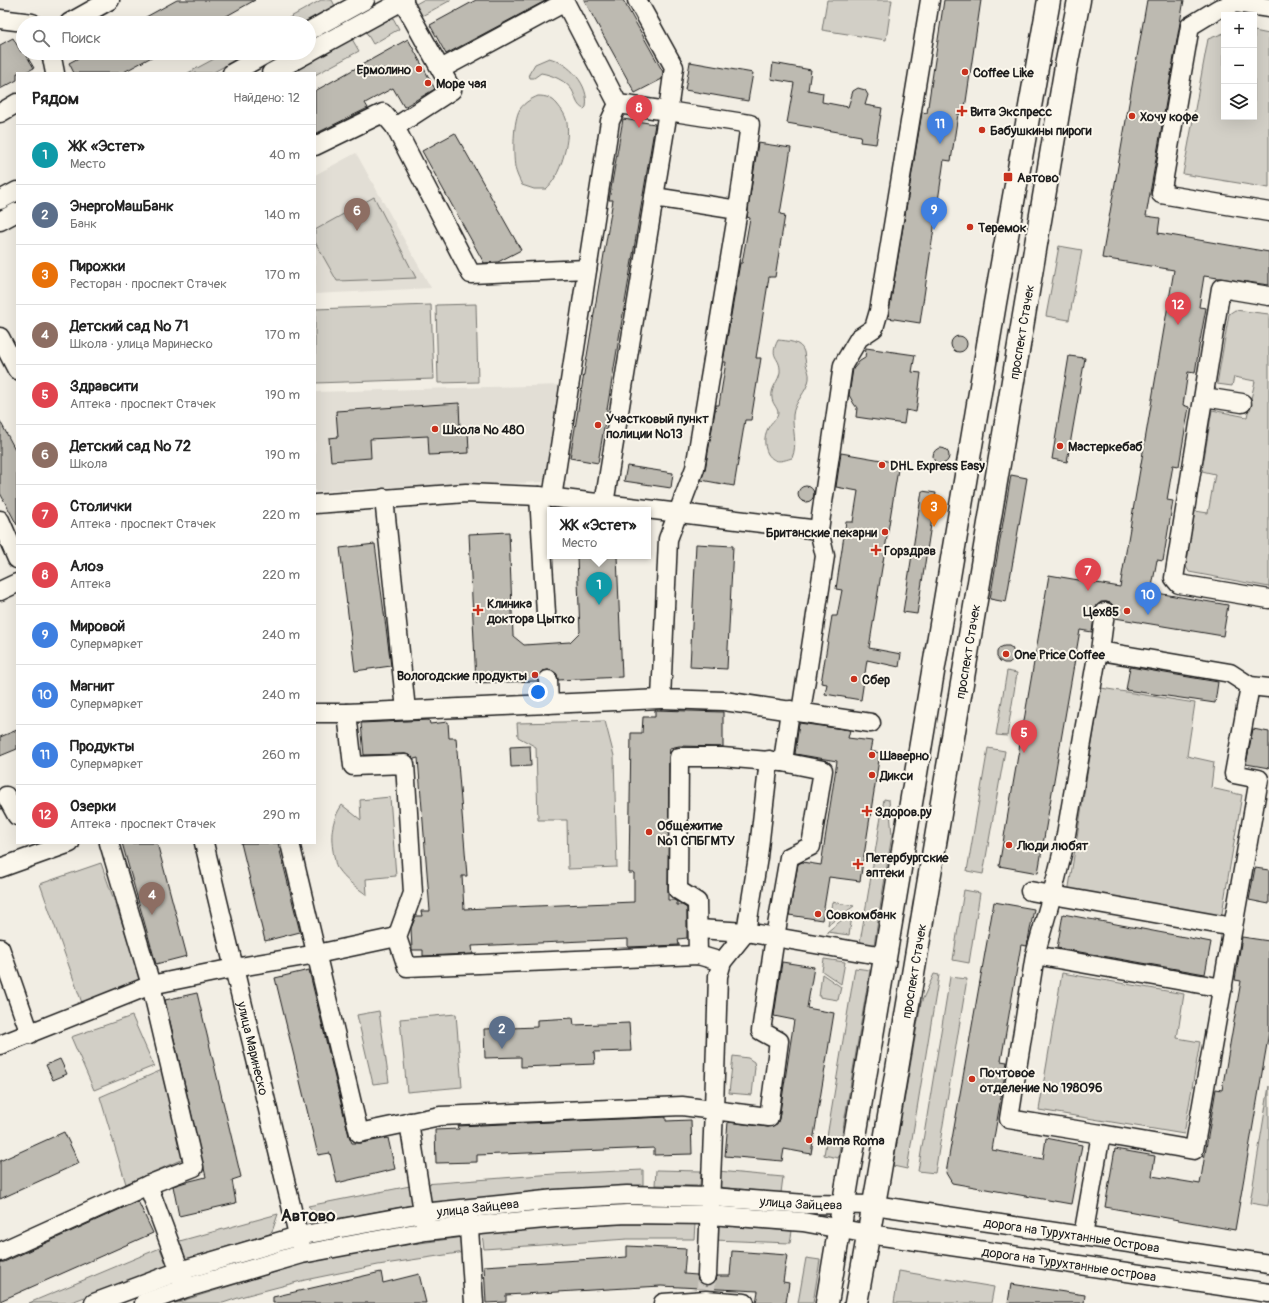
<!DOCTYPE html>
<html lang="ru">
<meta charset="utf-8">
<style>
:root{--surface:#fff;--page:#f6f6f6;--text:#222;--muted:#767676;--line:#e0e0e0;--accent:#db2777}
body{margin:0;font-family:Pangolin,sans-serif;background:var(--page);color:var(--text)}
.controls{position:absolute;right:12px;top:12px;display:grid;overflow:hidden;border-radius:0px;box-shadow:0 4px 16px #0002}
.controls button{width:36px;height:36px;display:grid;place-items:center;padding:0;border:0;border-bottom:1px solid var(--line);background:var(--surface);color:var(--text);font:20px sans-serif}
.you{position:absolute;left:538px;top:692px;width:14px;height:14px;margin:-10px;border:3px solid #fff;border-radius:50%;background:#1a73e8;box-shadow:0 0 0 6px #1a73e833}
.badge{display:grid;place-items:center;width:26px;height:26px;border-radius:50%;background:var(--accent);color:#fff;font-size:13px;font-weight:700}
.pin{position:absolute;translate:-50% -33px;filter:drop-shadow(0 1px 2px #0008)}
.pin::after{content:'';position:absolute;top:21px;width:14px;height:12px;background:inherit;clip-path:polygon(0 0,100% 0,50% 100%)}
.popup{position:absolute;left:547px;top:507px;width:104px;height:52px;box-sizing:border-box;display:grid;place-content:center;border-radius:0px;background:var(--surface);filter:drop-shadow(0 1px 3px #0005);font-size:13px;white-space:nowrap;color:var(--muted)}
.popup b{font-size:15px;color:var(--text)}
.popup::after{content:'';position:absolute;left:50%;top:100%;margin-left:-8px;border:8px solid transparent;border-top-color:var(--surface)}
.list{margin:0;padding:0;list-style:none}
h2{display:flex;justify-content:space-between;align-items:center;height:52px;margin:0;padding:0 16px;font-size:17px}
h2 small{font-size:13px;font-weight:400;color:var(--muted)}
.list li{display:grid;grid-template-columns:26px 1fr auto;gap:12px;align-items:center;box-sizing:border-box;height:60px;padding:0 16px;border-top:1px solid var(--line)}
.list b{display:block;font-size:15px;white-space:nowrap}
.list p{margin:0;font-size:13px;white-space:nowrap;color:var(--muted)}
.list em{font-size:13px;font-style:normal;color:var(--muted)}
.icon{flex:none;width:22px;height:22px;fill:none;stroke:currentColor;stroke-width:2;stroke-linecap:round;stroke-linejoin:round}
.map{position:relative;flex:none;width:1269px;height:1303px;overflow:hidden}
.search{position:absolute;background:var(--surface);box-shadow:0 4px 16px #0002;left:16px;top:16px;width:300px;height:44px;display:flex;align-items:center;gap:10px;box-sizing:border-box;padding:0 14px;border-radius:22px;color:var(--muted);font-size:15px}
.panel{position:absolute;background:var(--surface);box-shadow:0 4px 16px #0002;left:16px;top:72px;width:300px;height:772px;border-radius:0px}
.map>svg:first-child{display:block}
</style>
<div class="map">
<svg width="1269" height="1303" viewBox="0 0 1269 1303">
<rect width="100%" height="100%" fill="#f2eee4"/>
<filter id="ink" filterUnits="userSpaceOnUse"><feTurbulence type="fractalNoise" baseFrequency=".025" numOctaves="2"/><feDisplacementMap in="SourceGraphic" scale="8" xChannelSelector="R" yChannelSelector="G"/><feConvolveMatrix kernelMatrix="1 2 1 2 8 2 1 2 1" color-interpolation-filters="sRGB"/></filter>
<g filter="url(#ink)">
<path fill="#e2ded5" d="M356 153 431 288 315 294V175Z
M562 385 545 482 355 489 315 492V392Z"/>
<path fill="#d2cfc6" stroke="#777671" d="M321 0H332L335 6 303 23H280Z
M423 0H451L420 17 414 5Z
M827 0H892L886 40 822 30Z
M392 16 399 29 373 44 366 32Z
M1254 31 1269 34V188L1183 174 1208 39 1224 33V117H1254Z
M352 39 359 51 315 75V73H290Z
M225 53H249L212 73H188Z
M549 58C569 63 590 85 586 107L584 109C576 106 576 97 572 90 565 80 552 75 541 73L534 78H530L529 74 535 64Z
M538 96C546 96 552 98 557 104 562 110 566 116 567 123 570 142 560 177 546 189H534L522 185C519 179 516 173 515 167 513 154 513 120 520 109 525 102 531 99 538 96Z
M374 197 416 278 337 281 315 242V230Z
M1059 246 1082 250 1069 320 1046 316Z
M476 304 478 382 438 383 436 305Z
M431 305 434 379 315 383V309Z
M1235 310 1269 314V587L1189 572 1185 565 1195 511 1208 513 1215 474 1202 471 1212 410 1247 417 1255 381 1234 377 1232 386 1217 384 1229 314Z
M778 340C787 341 801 341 804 352 805 356 805 360 806 364 807 369 810 373 809 379 807 392 794 402 793 415 792 429 798 444 792 458 782 461 775 464 768 454 763 445 764 433 770 425 773 420 778 419 778 412 777 407 772 403 772 398 770 388 779 381 780 372 781 356 768 359 778 340Z
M1007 671 1017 673 1007 736 996 735Z
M1101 688 1195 703 1187 756 1214 762 1211 788 1242 795 1221 919 1068 893Z
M605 721 614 756 617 867 568 869 567 820H538L536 747 518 737 517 723Z
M988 748 1005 751 983 874 967 871Z
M390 797 396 876 366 879 367 895C356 887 345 880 337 868 335 865 335 860 334 856 330 837 331 821 342 805L361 820 360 800Z
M884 799 889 800 892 835 874 945 860 942Z
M101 863 143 983 82 1003 40 884Z
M964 890 980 893 969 963 953 960Z
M832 902 854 906 828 925Z
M853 911 849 935 827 932Z
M824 959 845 962 841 984 822 971Z
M855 968 870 970 838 1158 824 1155Z
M1062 973 1184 994 1177 1038 1200 1042 1184 1134 1039 1110Z
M822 974 841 987 838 1000 819 997Z
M934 974 939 975 907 1169 893 1166 921 1003Z
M950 977 967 979 935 1173 918 1171Z
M379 1011 389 1082 373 1084 357 1015Z
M456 1014 462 1087 407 1092 400 1019Z
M132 1016 154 1066 94 1090 71 1037Z
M733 1056 748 1058 754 1062 755 1067 752 1095 729 1093Z
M162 1070 185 1158 126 1184 100 1097Z
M1269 1086V1197L1268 1206 1250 1203Z
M643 1170V1185L555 1190 428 1203 425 1184 554 1174Z
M656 1170 701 1171 700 1186 655 1185Z
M718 1171 783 1177 781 1193 718 1187Z
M410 1186 413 1205 332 1220C321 1219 316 1213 308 1206Z
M278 1214 273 1229 270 1234 182 1260 176 1242Z
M627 1224H695L694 1239H627L484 1249 482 1234 556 1227Z
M715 1225 792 1231 790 1243 714 1240Z
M464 1237 465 1252 378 1265 305 1280 244 1296 223 1303H175L301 1264 376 1249Z
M160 1248 167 1266 69 1303H29Z
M806 1258 820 1260 813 1303H798Z
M899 1271 994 1287 991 1303H894Z"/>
<path fill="#bdbab1" stroke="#1c1c1c" d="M177 0H255L223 18 226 23H135Z
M476 0H547L446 54 430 25Z
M584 0H623L663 72 662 79 635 93Z
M944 0H981L964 115 958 114 951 161 944 160 920 323 888 318 922 112 927 113Z
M1147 0H1184L1146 216 1160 218 1158 233 1269 252V285L1204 276 1199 307 1206 308 1200 341 1195 373 1188 372 1183 405 1189 407 1184 436 1179 466 1173 465 1167 500 1173 501 1163 561 1157 560 1151 592 1228 605 1223 636 1115 618V608L1111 603 1106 602H1101L1097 605 1095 611 1092 632 1080 630 1038 873 999 866 1049 575 1120 587 1174 270 1102 258Z
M13 38 21 52 23 51V53H25L34 68 24 73H17V80L0 89V45Z
M408 39 435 89 404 107 393 88 365 103 368 108 315 134V91Z
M88 53H159L122 73H74L69 63Z
M690 62 753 73 748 101 685 90Z
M773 63 811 70 808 90 823 93 822 102 848 107 853 91 858 88 865 90 868 95 865 105 882 108 876 144 860 142 861 136 787 123 794 83 771 79Z
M623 119 655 124 598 463 570 458 613 200H609Z
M455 133 521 250 498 262 484 263 422 151Z
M758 143 791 148 780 214 785 215 775 277H769L756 358H761L751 420H745L734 486 701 480 705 470 716 405H719L726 362H723L740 263H742L750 218 747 217Z
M951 344a8 8 0 1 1 16 0a8 8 0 1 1-16 0Z
M866 348 915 355 912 372 921 373 916 412 906 410 904 424 856 417 857 408 854 404 849 395 853 369 860 361 865 358Z
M1069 356 1085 358 1067 462 1052 459Z
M459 403 460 429H468L469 453 429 455 428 436 370 439 371 458 331 461 329 438 338 437 336 411Z
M0 421 17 453V525L0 493Z
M933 456a8 8 0 1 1 16 0a8 8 0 1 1-16 0Z
M841 453 899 463 869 648 901 654 899 667 867 660 861 700 825 694 827 684 821 683 832 616H837L842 590 836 589 846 522H853L858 491 836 487Z
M627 466 673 473 671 488 624 481Z
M1011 475 1027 478 1006 602 990 599Z
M798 494a8 8 0 1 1 16 0a8 8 0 1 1-16 0Z
M922 491 936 493 917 614 903 612Z
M509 532 513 636 524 645 570 642 580 632 577 556H617L622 677 558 680 557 674 553 671 548 670 542 671 539 676 538 681 476 683 469 534Z
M375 544 391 666 355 671 340 548Z
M696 544 733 546 727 669 690 667Z
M1004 646H1009L1012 648 1016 657 1009 663H1004L1000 661 997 657V652L999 648Z
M1130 667 1218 682 1215 703 1126 690Z
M655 710 723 712V747L679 746 670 748 669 757 668 900H674L677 902V905H682L687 908V938L678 939 679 945 628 947V939L472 946 473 954 423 956V950H412L411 928 416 916H422L421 911H430L418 758 414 759 410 755 405 754 364 755 361 723 429 720 430 724 448 722 449 738H456L467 876H462L464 909 634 902V873H629L631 733H642L643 717H655Z
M799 723 850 730 848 738 872 741 870 751 880 753 860 881 829 877 822 920 789 915 798 864 802 862 821 865 837 761 795 754Z
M1253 729 1269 732V768L1246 764Z
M17 730V749L0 756V737Z
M530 746 531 766 511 767 510 747Z
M122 843H157L187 956 156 964Z
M241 843H278L300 932 265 941Z
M1255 868 1269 870V904L1249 900Z
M994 902 1034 909 1027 946 1021 945 1001 1061 1007 1062 992 1150 1043 1159 1046 1138 1082 1145 1071 1204 952 1183 946 1173Z
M1063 914 1211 942 1205 974 1057 948Z
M1242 937 1269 941V1032L1235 1230 1105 1207 1115 1149 1155 1156 1152 1176 1200 1184 1216 1089 1222 1090 1241 981 1235 980Z
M782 962 814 967 807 1008 834 1013 811 1154 784 1149 782 1161 725 1156 728 1122 768 1127 777 1124 779 1119 794 1020 774 1016Z
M309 970 349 1136 352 1143H361L388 1138 395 1169 337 1183 330 1153 318 1155 275 978Z
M197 993 241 1177 232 1180 236 1203 179 1216 173 1186 186 1182 206 1177 165 1000Z
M573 1018 574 1025 629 1023 631 1051 594 1052 595 1064 521 1067V1057L485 1058 484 1029 537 1027V1020Z
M60 1059 67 1074 53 1080 46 1065Z
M666 1117V1121L691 1120 692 1154 654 1155V1148L477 1155V1162L436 1163 435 1130 459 1129 458 1126Z
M64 1132 79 1163 0 1199V1161Z
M138 1201 153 1233 0 1301V1262H4Z
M627 1246 686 1249 684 1274 697 1275 698 1280 702 1284 706 1285 712 1284 716 1280 717 1276H730L732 1251 787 1255 783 1282 789 1283 786 1303H756L758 1291 661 1286 506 1295V1302L486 1303 484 1266 627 1257Z
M381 1272 383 1283 419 1274 426 1303H273V1297Z
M1011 1284 1085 1295 1084 1303H1008Z"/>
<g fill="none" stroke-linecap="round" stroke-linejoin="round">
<path stroke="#d2cec6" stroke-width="18" stroke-dasharray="18 9" stroke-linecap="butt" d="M706 1289 707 1275"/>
<defs>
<g id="minor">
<path d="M402 0 452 90 395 127 471 274 587 269"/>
<path d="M1269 8 1236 3 1218 9 1190 26 1161 194 1269 212"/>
<path d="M0 19 32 23"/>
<path d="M69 23 110 0"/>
<path d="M309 31 365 0"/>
<path d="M309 52 404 0"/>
<path d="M51 53 55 73"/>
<path d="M441 69 565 2 618 104 668 111 674 67 637 0"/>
<path d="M232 73 268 53"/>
<path d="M271 73 308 53"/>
<path d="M0 113 17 103"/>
<path d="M315 146 383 113 395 127"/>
<path d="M654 197 668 111 750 124 738 210"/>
<path d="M0 200 17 191"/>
<path d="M0 221 17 212"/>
<path d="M1269 296 1221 288 1174 578 1179 584 1269 599"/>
<path d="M0 337 17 370"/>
<path d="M1204 397 1242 403"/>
<path d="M539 496 546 613"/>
<path d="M384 498 406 710"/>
<path d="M552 498 610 121 618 104"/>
<path d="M315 504 466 493 539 496 819 530 825 556 801 712"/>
<path d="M604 504 654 197 738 210 695 468 668 539 661 699 724 701 871 723"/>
<path d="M0 520 17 559"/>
<path d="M819 530 843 365 859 338 874 328 879 311 930 0"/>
<path d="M0 591 17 583"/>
<path d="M1100 651 1230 673 1250 686 1269 688"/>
<path d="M548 680 549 704"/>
<path d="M315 713H347L661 699"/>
<path d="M347 713 353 766 405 764 413 893 397 937"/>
<path d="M6 796 17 816"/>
<path id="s1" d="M204 843 301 1247"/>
<path d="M290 843 359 1133 440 1116 682 1106 769 1117 779 1041 761 1031 775 937 789 857 811 846 823 770 783 762 790 710"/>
<path d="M0 868 70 843"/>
<path d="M1030 891 1233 927 1259 779 1234 774 1250 686"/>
<path d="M698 929 746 932 884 956"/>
<path d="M0 948 30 1034"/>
<path d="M698 955 697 902 678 890 679 757H722L782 762"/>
<path d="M1035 955 1052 895 1064 846 1096 662 1100 651 1105 612"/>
<path d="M0 1045 151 985 234 968 317 954 397 937 407 967 698 955 722 962"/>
<path d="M409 1122 425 1224"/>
<path d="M1101 1134 1194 1150 1233 927"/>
<path d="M148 1185 184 1282"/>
<path d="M468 1214 474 1303"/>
<path d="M1083 1236 1101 1134 1009 1119 1035 955 1223 988"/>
<path d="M0 1252 148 1185 194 1167 151 985 109 843"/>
<path d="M707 1275 714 1109 718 976 722 962 746 932 758 857 769 760"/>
<path id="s2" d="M94 1303 180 1271 298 1236 423 1213 555 1199 627 1195 711 1197 806 1204 874 1205 1269 1264"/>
<path id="s3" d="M144 1303 186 1288 302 1254 426 1231 470 1226 555 1218 627 1214 710 1215 803 1222 869 1234 1269 1293"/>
<path d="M663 1303 706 1300 745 1303"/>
</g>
<g id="major">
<path d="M827 1303 995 303 1049 0"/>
<path id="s4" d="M856 1303 879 1176 1066 66 1079 0"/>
</g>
</defs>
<use href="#minor" stroke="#1c1c1c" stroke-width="21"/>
<use href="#major" stroke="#1c1c1c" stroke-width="25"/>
<use href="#minor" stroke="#fbf7ec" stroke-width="18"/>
<use href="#major" stroke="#fbf7ec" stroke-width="22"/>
</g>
</g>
<g fill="#c8321e" stroke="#fbf7ec" stroke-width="1.5">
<circle cx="419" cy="69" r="4"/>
<circle cx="965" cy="72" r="4"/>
<circle cx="428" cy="83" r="4"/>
<path d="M960 105h4v4h4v4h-4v4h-4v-4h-4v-4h4z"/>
<circle cx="1132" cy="116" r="4"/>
<circle cx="982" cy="130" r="4"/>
<rect x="1003" y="172" width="10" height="10" rx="2"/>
<circle cx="970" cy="227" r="4"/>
<circle cx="598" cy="425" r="4"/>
<circle cx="435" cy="429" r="4"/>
<circle cx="1060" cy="446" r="4"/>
<circle cx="882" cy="465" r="4"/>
<circle cx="885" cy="532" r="4"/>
<path d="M874 544h4v4h4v4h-4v4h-4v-4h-4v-4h4z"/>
<path d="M476 604h4v4h4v4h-4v4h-4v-4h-4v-4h4z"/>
<circle cx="1127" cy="611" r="4"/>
<circle cx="1006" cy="654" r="4"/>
<circle cx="535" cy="675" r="4"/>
<circle cx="854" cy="679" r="4"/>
<circle cx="872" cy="755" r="4"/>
<circle cx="872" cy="775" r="4"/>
<path d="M865 805h4v4h4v4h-4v4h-4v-4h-4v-4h4z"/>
<circle cx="649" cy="832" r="4"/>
<circle cx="1009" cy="845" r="4"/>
<path d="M856 858h4v4h4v4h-4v4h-4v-4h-4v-4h4z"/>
<circle cx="818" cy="914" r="4"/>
<circle cx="972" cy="1079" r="4"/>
<circle cx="809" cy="1140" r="4"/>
</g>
<g text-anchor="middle" stroke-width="4" stroke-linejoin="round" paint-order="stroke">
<g font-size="13" font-weight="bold" fill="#1c1c1c" stroke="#fbf7ec" text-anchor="start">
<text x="411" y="74" text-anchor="end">Ермолино</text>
<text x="973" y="77">Coffee Like</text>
<text x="436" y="88">Море чая</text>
<text x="970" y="116">Вита Экспресс</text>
<text x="1140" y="121">Хочу кофе</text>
<text x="990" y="135">Бабушкины пироги</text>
<text x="1017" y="182">Автово</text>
<text x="978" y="232">Теремок</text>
<text x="606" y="423">Участковый пункт<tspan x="606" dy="15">полиции №13</tspan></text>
<text x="443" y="434">Школа № 480</text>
<text x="1068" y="451">Мастеркебаб</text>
<text x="890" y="470">DHL Express Easy</text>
<text x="877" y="537" text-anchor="end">Британские пекарни</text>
<text x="884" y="555">Горздрав</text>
<text x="487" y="608">Клиника<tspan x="487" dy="15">доктора Цытко</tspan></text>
<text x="1119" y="616" text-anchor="end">Цех85</text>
<text x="1014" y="659">One Price Coffee</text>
<text x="527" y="680" text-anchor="end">Вологодские продукты</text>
<text x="862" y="684">Сбер</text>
<text x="880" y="760">Шаверно</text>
<text x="880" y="780">Дикси</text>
<text x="875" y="816">Здоров.ру</text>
<text x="657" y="830">Общежитие<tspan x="657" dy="15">№1 СПБГМТУ</tspan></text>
<text x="1017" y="850">Люди любят</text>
<text x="866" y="862">Петербургские<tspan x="866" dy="15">аптеки</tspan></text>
<text x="826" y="919">Совкомбанк</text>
<text x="980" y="1077">Почтовое<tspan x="980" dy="15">отделение № 198096</tspan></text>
<text x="817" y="1145">Mama Roma</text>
</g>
<g font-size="13" fill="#1c1c1c" stroke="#fbf7ec">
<text dy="5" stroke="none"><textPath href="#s4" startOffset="985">проспект Стачек</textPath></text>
<text dy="5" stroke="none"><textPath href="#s4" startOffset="661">проспект Стачек</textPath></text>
<text dy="5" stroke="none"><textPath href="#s4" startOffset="337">проспект Стачек</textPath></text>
<text dy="5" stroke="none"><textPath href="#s1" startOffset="211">улица Маринеско</textPath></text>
<text dy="5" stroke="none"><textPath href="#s2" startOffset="721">улица Зайцева</textPath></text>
<text dy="5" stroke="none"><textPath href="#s2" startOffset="397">улица Зайцева</textPath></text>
<text dy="5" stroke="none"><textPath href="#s2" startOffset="994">дорога на Турухтанные Острова</textPath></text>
<text dy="5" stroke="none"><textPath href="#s3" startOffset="939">дорога на Турухтанные острова</textPath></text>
</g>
<g font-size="17" font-weight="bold" fill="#1c1c1c" stroke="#fbf7ec">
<text x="308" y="1221">Автово</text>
</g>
</g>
</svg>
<div class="controls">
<button>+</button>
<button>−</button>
<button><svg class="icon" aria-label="layers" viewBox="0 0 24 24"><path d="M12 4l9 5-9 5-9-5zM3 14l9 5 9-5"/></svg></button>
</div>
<div class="you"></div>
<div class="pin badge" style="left:599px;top:605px;background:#0f9aa8">1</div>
<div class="popup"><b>ЖК «Эстет»</b>Место</div>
<div class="pin badge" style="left:502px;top:1049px;background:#5c6f8a">2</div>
<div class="pin badge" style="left:934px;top:527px;background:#e8710a">3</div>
<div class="pin badge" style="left:152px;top:915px;background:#8d6e63">4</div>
<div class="pin badge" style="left:1024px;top:753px;background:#e0444e">5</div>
<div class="pin badge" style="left:357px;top:231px;background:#8d6e63">6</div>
<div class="pin badge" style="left:1088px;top:591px;background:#e0444e">7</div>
<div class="pin badge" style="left:639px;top:128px;background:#e0444e">8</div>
<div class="pin badge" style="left:934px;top:230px;background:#3f7fe0">9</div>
<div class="pin badge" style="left:1148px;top:615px;background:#3f7fe0">10</div>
<div class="pin badge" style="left:940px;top:144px;background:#3f7fe0">11</div>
<div class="pin badge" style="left:1178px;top:325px;background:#e0444e">12</div>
<div class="search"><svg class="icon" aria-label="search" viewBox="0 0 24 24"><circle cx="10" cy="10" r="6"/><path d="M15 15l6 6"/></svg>Поиск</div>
<section class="panel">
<h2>Рядом<small>Найдено: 12</small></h2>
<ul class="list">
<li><span class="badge" style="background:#0f9aa8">1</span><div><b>ЖК «Эстет»</b><p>Место</p></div><em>40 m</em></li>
<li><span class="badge" style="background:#5c6f8a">2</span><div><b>ЭнергоМашБанк</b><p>Банк</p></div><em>140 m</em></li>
<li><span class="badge" style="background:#e8710a">3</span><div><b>Пирожки</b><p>Ресторан · проспект Стачек</p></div><em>170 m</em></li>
<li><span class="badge" style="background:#8d6e63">4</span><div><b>Детский сад № 71</b><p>Школа · улица Маринеско</p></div><em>170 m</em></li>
<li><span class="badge" style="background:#e0444e">5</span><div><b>Здравсити</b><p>Аптека · проспект Стачек</p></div><em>190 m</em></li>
<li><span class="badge" style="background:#8d6e63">6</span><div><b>Детский сад № 72</b><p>Школа</p></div><em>190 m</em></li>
<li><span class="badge" style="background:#e0444e">7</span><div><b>Столички</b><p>Аптека · проспект Стачек</p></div><em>220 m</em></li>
<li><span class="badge" style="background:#e0444e">8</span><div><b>Алоэ</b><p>Аптека</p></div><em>220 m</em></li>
<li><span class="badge" style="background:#3f7fe0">9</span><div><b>Мировой</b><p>Супермаркет</p></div><em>240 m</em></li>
<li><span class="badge" style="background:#3f7fe0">10</span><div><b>Магнит</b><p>Супермаркет</p></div><em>240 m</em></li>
<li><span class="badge" style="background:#3f7fe0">11</span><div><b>Продукты</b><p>Супермаркет</p></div><em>260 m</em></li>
<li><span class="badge" style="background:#e0444e">12</span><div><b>Озерки</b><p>Аптека · проспект Стачек</p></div><em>290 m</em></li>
</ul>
</section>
</div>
